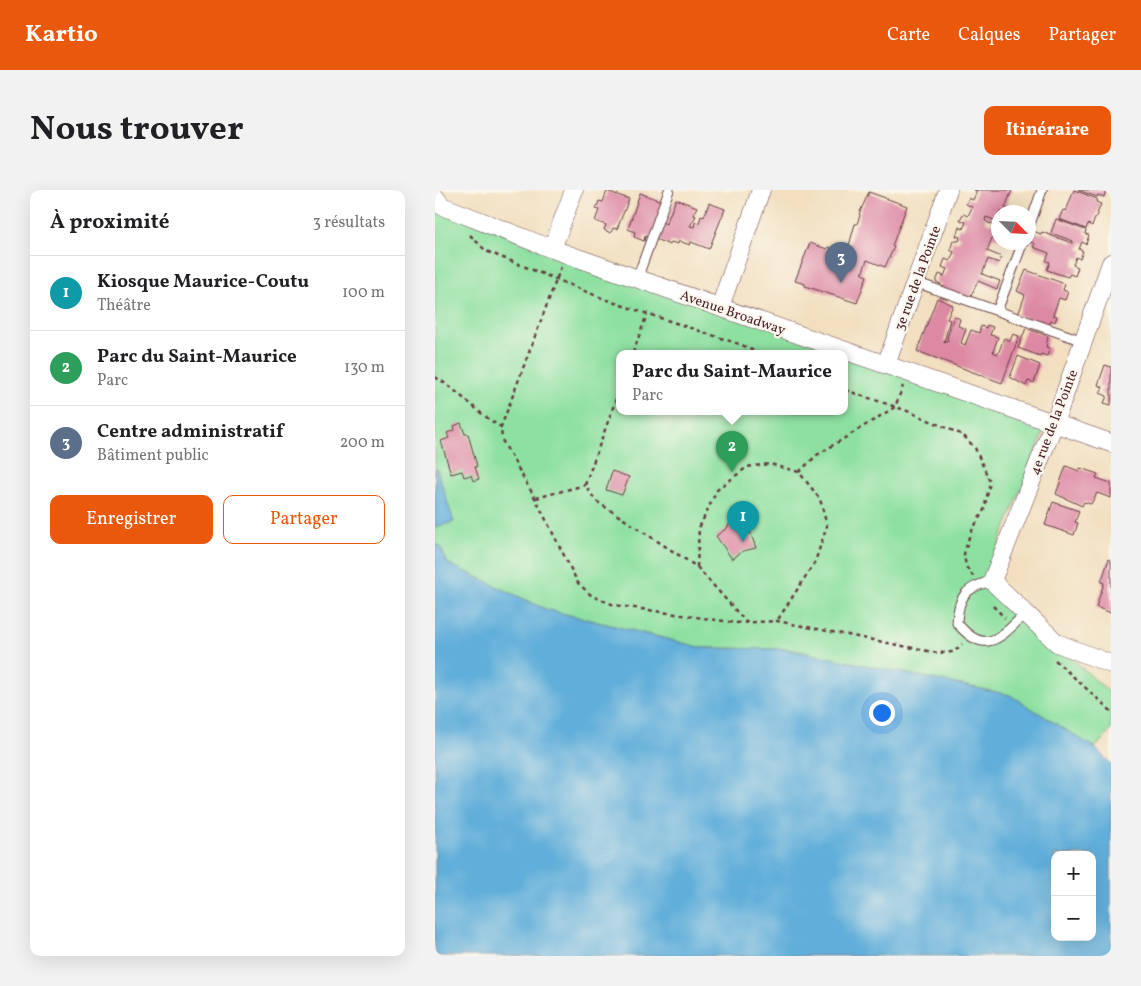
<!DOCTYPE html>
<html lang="fr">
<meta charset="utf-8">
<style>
:root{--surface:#fff;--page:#f2f2f2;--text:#202124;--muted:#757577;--line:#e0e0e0;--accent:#ea580c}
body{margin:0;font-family:Vollkorn,serif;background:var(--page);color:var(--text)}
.controls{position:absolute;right:15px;bottom:15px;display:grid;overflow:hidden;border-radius:10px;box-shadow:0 5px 20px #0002}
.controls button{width:45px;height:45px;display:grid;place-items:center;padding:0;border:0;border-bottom:1px solid var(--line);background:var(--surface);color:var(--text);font:25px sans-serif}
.compass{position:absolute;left:556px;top:15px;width:45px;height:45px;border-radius:50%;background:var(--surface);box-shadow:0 5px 20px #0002;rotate:114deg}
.you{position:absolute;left:446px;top:522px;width:18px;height:18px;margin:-12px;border:4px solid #fff;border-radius:50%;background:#1a73e8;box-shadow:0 0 0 8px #1a73e833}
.badge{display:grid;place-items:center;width:32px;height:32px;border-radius:50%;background:var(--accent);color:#fff;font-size:16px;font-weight:700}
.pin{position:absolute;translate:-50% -41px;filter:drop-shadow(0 1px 2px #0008)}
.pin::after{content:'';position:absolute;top:26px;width:18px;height:15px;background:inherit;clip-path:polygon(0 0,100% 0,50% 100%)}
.popup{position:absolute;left:181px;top:160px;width:232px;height:65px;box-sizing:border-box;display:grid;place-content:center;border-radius:10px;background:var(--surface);filter:drop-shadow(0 1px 4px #0005);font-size:16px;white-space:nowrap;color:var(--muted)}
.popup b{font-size:19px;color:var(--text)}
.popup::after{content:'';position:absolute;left:50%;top:100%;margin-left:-10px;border:10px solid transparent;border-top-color:var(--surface)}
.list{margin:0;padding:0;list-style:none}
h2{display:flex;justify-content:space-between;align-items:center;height:65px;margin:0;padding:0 20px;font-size:21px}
h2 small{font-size:16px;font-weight:400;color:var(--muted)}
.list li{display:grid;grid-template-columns:32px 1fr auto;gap:15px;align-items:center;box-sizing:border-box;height:75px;padding:0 20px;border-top:1px solid var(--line)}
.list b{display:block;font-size:19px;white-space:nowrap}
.list p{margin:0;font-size:16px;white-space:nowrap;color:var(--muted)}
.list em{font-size:16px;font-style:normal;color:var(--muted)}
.actions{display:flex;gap:10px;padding:15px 20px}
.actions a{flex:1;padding:11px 0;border:1px solid var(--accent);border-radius:10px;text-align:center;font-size:18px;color:var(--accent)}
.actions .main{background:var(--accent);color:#fff}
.map{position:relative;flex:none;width:676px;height:766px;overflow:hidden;border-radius:10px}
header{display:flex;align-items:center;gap:30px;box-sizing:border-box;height:70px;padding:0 25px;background:var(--accent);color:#fff}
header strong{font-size:24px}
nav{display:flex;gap:28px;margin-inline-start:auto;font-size:18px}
.intro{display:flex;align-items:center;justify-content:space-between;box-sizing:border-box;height:120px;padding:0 30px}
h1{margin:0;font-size:35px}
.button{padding:12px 22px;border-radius:10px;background:var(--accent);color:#fff;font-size:18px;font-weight:700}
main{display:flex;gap:30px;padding:0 30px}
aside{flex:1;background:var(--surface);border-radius:10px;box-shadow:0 5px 20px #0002}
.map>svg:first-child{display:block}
</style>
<header>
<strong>Kartio</strong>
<nav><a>Carte</a><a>Calques</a><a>Partager</a></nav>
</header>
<div class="intro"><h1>Nous trouver</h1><a class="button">Itinéraire</a></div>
<main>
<aside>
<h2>À proximité<small>3 résultats</small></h2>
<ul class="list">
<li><span class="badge" style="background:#0f9aa8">1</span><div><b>Kiosque Maurice-Coutu</b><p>Théâtre</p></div><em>100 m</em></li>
<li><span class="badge" style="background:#2e9e5b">2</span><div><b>Parc du Saint-Maurice</b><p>Parc</p></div><em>130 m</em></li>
<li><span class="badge" style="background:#5c6f8a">3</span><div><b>Centre administratif</b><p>Bâtiment public</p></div><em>200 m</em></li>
</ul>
<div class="actions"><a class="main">Enregistrer</a><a>Partager</a></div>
</aside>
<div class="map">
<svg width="676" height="766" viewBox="0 0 676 766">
<rect width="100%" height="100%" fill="#fbf7ec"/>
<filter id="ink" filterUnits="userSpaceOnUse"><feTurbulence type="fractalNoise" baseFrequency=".02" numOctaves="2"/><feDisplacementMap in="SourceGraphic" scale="10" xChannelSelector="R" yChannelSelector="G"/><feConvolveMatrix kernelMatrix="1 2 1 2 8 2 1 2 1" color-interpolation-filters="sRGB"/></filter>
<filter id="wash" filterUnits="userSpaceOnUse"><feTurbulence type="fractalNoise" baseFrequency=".0096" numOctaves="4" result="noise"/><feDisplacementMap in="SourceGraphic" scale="20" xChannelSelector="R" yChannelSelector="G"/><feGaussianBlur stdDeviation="1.12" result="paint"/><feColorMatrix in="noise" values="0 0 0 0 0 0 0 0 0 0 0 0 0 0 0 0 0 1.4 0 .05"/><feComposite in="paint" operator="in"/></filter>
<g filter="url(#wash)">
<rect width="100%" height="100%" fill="#f2dfc0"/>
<path fill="#8de0a0" stroke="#6c8066" d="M0 10 408 163H184V221H410V164L612 234 550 389 676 504V540L660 558 574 505 352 459 268 458 110 419 12 373 6 357 0 354Z"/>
<path fill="#60aeda" stroke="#556682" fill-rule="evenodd" d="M2 279 19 332 0 337V280Z
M0 354 6 357 12 373 110 419 268 458 352 459 575 505 660 558 676 574V766H0ZM620 665H657V747H620Z"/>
<g id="blocks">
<path fill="#dd89a4" d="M539 0H577L570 18 578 21 564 22V32L551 27 550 30 553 33 564 35V48H557L552 61 567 67 564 73 553 69 547 84 565 91 562 99 543 91 534 110 505 98 506 94 501 92 504 84 509 86 512 79 507 77 510 69 515 71 519 62 515 60 518 51H524L525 47 521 46 524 37 528 39 531 32 525 30 528 24 533 26 537 17 531 14 534 8 538 10 542 1Z
M639 0 662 9 661 12 666 14 657 36 653 34 651 39 624 29 628 20 631 21Z
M643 0H671L669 7 663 5 662 7Z
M172 1 194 9 182 39 178 38 176 43 169 40 171 35 160 31 164 20 161 19 164 11 168 12Z
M434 2 472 16 457 56 459 57 450 77 432 70 427 84 432 86 422 113 370 96V94L360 91 375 53 392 59 393 57 411 66 420 34H422L425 25 424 24Z
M205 3 229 12 217 48 210 46 209 51 199 47 200 42 193 39Z
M241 9 262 17 258 25 261 26 255 36 259 37 260 32 264 33 266 26 269 27 274 13 290 19 274 59 256 52 255 55 244 51 243 54 236 52 235 55 220 49 227 32 231 34Z
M621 29 651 40 650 44 654 45 651 54 647 52 644 59 648 61 645 69 641 67 638 75 643 77 640 86 635 84 633 87 612 80 615 72 611 71 614 63 598 57 600 54 594 51 598 41 606 44 607 42 637 53 638 51 616 43Z
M591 80 630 94 628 100 633 102 630 110 624 108 618 125 622 126 620 132 616 130 614 136 583 125 590 105 582 101Z
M502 108 518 115 512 129 515 130 509 152 513 150 512 148 519 126 525 129 523 136 531 139 526 153 530 155 536 140 544 143 546 136 551 138 552 135 558 137 555 145 563 147 558 162 563 164 569 148 575 151 578 144 584 146 567 193 482 161Z
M591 138 613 146 611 157 615 158 612 166 606 164 605 166 583 158Z
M583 166 605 175 599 193 593 191 591 196 575 187Z
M670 175 676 177V215L669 213 672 206 665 203 668 197 663 195Z
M26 233 30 244H33L42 276 40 277 44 289 38 291 36 285 29 287 27 281 16 284 6 251 14 248 12 243 20 240 19 236Z
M631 276 644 281 645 278 663 284 661 288 676 293V308L662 303 656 314 649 312 647 316 621 304Z
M177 281 194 287 187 305 171 300Z
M618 312 644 321 640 332 643 333 639 345 610 335Z
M299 327 314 339 321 358 308 361 297 369 281 346 292 338Z
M674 369 676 370V423L661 417 669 393 666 392Z"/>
</g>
</g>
<g filter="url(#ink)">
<use href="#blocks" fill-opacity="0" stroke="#633c41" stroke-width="1"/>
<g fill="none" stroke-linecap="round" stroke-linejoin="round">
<defs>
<path id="service" d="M594 37 607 0
M202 89 234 0
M480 92 648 151
M562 121 588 52
M557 391C531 397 523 406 522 433 550 467 565 448 591 423"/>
<path id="minor" d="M0 7 7 16 117 59 676 253
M117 59 139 0
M676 73 619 234 557 391 622 453 676 474
M285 117 326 0
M451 175 513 0"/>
</defs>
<use href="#service" stroke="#633c41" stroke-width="11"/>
<use href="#minor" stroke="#633c41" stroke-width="19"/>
<path stroke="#633c41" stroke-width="2.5" stroke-dasharray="4 4" stroke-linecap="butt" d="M35 45 51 61 177 112 307 155 323 163
M126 77 66 237 67 250 100 308 143 393 157 406 179 415 302 433 342 431 503 463 519 462 527 454
M198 163 212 124
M0 187C24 201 42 223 66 237
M410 200 470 220 528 245 540 258 555 292 549 320 535 344 529 364 531 377 538 386
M184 201 150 295 161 311 262 377 264 338 282 300 312 277 335 274 364 282 385 309 392 336 380 372 342 431
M364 282 382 265 460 217 468 196
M101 308 150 295
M262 377 311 432
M558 416 570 428
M620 470 676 521"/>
<use href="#service" stroke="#fff" stroke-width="9"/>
<use href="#minor" stroke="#fff" stroke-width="18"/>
</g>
</g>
<g text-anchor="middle" stroke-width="4.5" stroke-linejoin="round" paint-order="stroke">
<g font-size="14" fill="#4a1f2b" stroke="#fbf7ec">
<text transform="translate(482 88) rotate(-70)" y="5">3e rue de la Pointe</text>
<text transform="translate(298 122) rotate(19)" y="5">Avenue Broadway</text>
<text transform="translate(618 232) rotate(-69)" y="5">4e rue de la Pointe</text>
</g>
</g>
</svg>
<div class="controls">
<button>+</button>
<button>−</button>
</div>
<svg class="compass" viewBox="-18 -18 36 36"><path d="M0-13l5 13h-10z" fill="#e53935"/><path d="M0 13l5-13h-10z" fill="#757577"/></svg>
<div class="you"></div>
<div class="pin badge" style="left:308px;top:352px;background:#0f9aa8">1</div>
<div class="pin badge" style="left:297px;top:282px;background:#2e9e5b">2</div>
<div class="popup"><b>Parc du Saint-Maurice</b>Parc</div>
<div class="pin badge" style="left:406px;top:93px;background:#5c6f8a">3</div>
</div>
</main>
